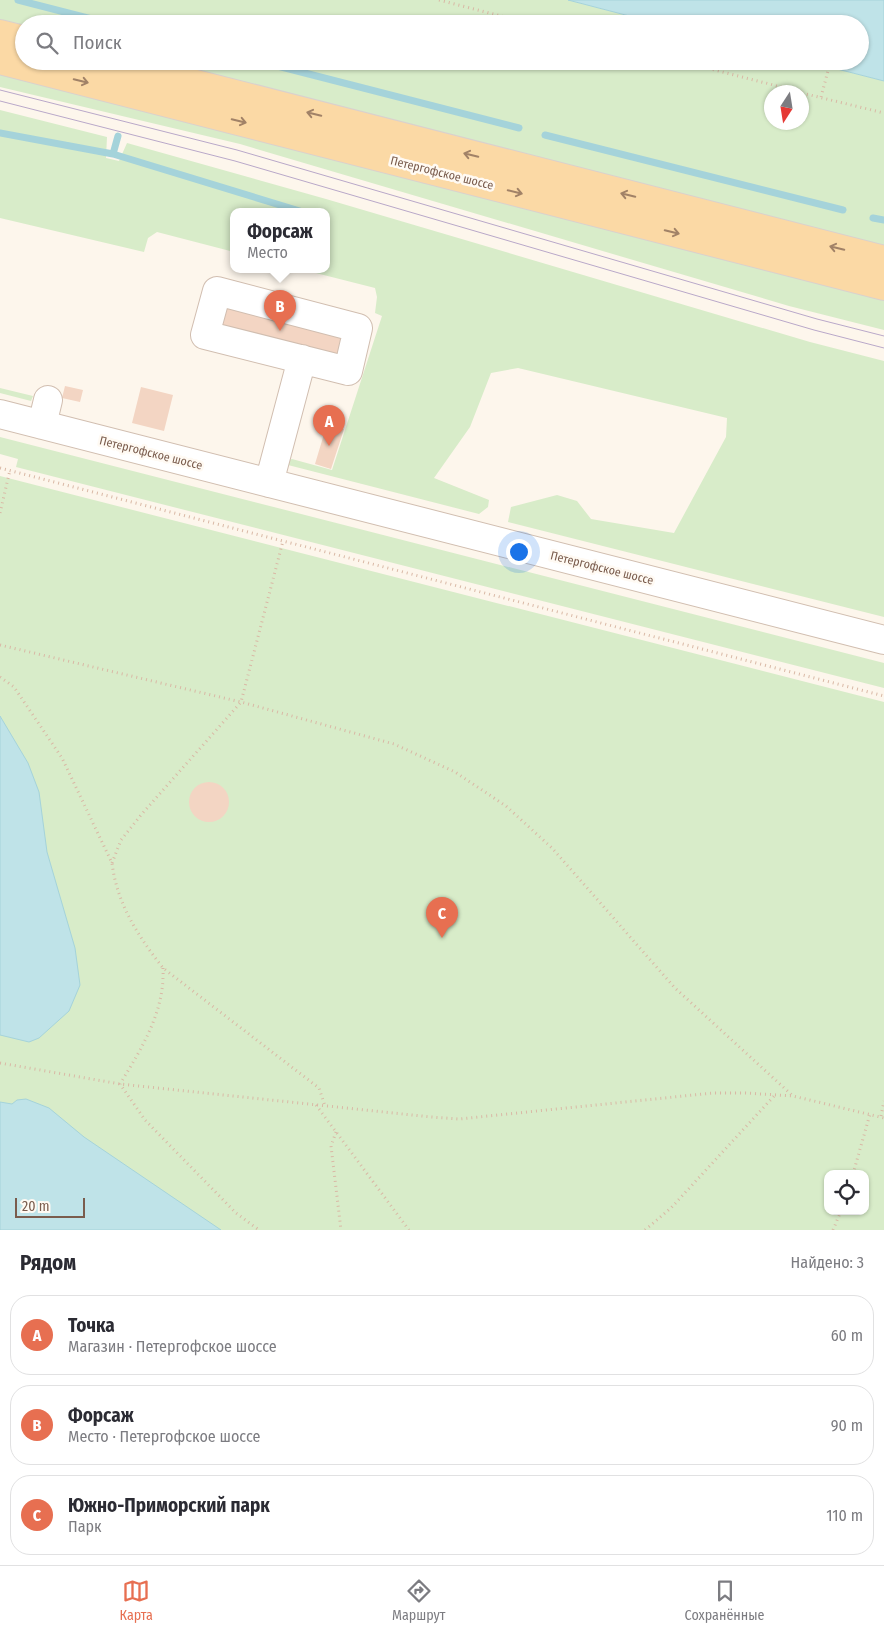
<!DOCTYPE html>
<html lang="ru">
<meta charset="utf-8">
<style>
:root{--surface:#fff;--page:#f2f2f3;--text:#2b2b33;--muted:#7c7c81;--line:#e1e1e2;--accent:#e76f51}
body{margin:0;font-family:"Fira Sans Condensed",sans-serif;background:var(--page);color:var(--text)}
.controls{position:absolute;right:15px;bottom:15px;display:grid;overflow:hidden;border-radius:10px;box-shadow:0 1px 4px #0004}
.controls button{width:45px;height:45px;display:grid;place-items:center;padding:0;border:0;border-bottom:1px solid var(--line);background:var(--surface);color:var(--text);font:25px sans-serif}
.compass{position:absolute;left:764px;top:85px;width:45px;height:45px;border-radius:50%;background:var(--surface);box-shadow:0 1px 4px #0004;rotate:192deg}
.scale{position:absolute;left:15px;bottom:12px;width:70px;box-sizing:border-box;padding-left:5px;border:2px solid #7a5c4d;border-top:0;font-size:14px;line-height:18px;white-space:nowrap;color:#7a5c4d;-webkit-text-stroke:4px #fffaf3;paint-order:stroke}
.you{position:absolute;left:518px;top:551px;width:18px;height:18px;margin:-12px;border:4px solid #fff;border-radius:50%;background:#1a73e8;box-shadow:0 0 0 8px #1a73e833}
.badge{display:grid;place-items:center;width:32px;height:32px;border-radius:50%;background:var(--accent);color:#fff;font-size:16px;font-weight:700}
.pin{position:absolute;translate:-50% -41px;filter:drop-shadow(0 1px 2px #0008)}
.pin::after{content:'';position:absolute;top:26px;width:18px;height:15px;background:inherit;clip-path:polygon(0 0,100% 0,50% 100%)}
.popup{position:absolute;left:230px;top:208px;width:100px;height:65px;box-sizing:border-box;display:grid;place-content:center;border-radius:10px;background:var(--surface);filter:drop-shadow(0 1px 4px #0005);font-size:16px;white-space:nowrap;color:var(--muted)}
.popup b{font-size:19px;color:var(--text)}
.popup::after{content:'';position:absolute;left:50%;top:100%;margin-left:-10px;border:10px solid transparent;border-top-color:var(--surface)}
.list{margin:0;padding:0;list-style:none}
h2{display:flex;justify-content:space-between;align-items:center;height:65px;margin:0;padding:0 20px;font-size:21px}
h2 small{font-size:16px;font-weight:400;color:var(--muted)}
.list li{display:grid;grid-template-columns:32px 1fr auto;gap:15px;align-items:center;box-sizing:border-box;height:80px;margin:0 10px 10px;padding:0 10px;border:1px solid var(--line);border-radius:20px}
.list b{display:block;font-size:19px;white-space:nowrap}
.list p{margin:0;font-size:16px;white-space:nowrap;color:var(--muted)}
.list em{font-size:16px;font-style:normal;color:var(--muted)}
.icon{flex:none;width:28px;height:28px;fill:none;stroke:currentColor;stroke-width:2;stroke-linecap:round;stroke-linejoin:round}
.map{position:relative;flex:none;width:884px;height:1230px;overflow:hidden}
.search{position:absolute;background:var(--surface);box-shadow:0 1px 4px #0004;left:15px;right:15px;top:15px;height:55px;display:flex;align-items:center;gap:12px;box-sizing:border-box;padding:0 18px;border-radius:28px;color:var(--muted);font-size:19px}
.sheet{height:335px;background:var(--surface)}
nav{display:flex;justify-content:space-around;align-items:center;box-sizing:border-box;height:70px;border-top:1px solid var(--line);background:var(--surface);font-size:14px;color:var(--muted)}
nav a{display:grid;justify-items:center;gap:2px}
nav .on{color:var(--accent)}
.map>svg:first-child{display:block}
</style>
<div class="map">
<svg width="884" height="1230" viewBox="0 0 884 1230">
<rect width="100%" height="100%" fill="#fdf6ec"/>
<path fill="#d8ecc9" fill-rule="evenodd" d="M0 0H568L660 24H24V28L0 22Z
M154 61H806L884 81V247ZM772 92H802V122H772Z
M0 74 884 299V330L789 306 240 144 0 87Z
M0 110 107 137 106 158 119 161 127 143 326 199 810 342 884 361V617L508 522 511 507 557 495 577 501 591 519 674 533 726 437 727 418 518 368 491 373 470 427 434 478 489 500 488 507 479 514 288 465 289 460 292 459 332 470 382 316 375 313 377 297 375 288 304 270H326V212H234V252L157 232 148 238 144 252 0 218Z
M0 388 33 396 31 401 0 393Z
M0 437 884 663V688L16 467 18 459 0 454Z
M0 476 884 702V1230H0ZM828 1174H865V1211H828Z"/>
<path fill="#bfe3e8" stroke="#a5d3da" d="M568 0H884V81L806 61H860V24H660Z
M0 716 28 763 39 792 47 852 75 948 80 985 69 1011 39 1038 29 1042 0 1035Z
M26 1099 49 1108 84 1137 221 1230H0V1102L12 1104 17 1100Z"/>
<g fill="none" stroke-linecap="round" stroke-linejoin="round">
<path stroke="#a5d3da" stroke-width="7" d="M18 0 111 24
M258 61 519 128
M0 133 113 154
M545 135 843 210
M118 136 113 154 303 212
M873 218 884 220"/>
</g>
<path fill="#f3d5c3" d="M223 306 343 336 337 357 218 327Z
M65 386 83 390 80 402 62 398Z
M141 387 173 395 164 431 132 423Z
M327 424 344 429 331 469 315 464Z
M189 802a20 20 0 1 1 40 0a20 20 0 1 1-40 0Z"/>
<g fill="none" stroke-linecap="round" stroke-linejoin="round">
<defs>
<path id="minor" d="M217 291 358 328 348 371 205 335Z
M0 414 884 640
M42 425 48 400
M269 483 302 359"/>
<path id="major" d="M0 34 24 40
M0 60 884 286
M106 61 884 260"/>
</defs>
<use href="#minor" stroke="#d1beb0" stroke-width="30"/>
<use href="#major" stroke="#dad1cd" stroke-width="30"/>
<path stroke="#d9b8a5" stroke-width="3" stroke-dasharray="1 4" stroke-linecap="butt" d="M439 0 532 24
M679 61 801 92
M802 93 884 113
M821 97 829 67
M0 468 884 696
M0 513 10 470
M0 645 241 702 394 744 455 772 506 806 552 848 675 988 793 1096
M0 677 14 687 62 758 112 863C117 904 138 936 163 968L319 1088 325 1106
M112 863 121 840 141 815 241 702 283 541
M163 968C165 1011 142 1048 120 1084L145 1120 236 1213 259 1230
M0 1063 120 1084 431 1117 459 1119 713 1093H746L793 1096 884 1118
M316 1105 409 1230
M881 1116 884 1101
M336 1132 331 1146 341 1230
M853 1174 870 1114
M645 1230 671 1208 775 1095
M833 1230 841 1211"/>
<use href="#minor" stroke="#fff" stroke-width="28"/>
<use href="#major" stroke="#fbd9a5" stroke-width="28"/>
<path stroke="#b9a8c9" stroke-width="1" d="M0 90 237 150 817 319 884 336
M0 101 235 161 814 330 884 348"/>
</g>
<defs><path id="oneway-shaft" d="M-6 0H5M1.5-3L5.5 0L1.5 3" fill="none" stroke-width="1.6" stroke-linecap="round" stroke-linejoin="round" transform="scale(1.25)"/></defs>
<g stroke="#a18267">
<use href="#oneway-shaft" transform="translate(81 81) rotate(14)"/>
<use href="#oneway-shaft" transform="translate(314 114) rotate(-166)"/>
<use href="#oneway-shaft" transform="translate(239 121) rotate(14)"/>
<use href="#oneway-shaft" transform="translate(471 155) rotate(-166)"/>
<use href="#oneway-shaft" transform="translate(515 192) rotate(14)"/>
<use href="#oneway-shaft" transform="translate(628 195) rotate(-166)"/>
<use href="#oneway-shaft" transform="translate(672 232) rotate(14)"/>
<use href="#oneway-shaft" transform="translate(837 248) rotate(-166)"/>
</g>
<g text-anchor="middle" stroke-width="5" stroke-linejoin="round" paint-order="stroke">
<g font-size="12" fill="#7a5c4d" stroke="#fffaf3">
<text transform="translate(442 173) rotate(14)" y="4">Петергофское шоссе</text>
<text transform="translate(151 453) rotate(14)" y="4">Петергофское шоссе</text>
<text transform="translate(602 568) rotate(14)" y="4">Петергофское шоссе</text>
</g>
</g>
</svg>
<div class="controls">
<button><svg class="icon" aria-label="locate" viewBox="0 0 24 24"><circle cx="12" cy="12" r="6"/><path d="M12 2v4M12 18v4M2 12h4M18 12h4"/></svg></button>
</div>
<svg class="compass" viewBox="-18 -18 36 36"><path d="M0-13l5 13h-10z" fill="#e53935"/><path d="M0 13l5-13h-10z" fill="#7c7c81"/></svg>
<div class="scale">20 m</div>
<div class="you"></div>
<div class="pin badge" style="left:329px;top:446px">A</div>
<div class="pin badge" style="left:280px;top:331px">B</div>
<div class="popup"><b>Форсаж</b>Место</div>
<div class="pin badge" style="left:442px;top:938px">C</div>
<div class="search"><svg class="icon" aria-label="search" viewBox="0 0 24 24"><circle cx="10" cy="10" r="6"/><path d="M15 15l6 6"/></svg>Поиск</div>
</div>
<section class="sheet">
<h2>Рядом<small>Найдено: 3</small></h2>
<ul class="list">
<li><span class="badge">A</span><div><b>Точка</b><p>Магазин · Петергофское шоссе</p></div><em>60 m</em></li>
<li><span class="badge">B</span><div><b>Форсаж</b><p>Место · Петергофское шоссе</p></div><em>90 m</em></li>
<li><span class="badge">C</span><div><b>Южно-Приморский парк</b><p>Парк</p></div><em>110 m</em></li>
</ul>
</section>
<nav>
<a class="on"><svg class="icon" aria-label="map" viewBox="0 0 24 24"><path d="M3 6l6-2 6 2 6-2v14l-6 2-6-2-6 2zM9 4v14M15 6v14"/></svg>Карта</a>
<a><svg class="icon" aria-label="directions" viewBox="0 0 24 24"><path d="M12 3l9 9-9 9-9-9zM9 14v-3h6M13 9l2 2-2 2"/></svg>Маршрут</a>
<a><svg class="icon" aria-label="saved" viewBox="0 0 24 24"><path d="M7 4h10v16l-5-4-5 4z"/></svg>Сохранённые</a>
</nav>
